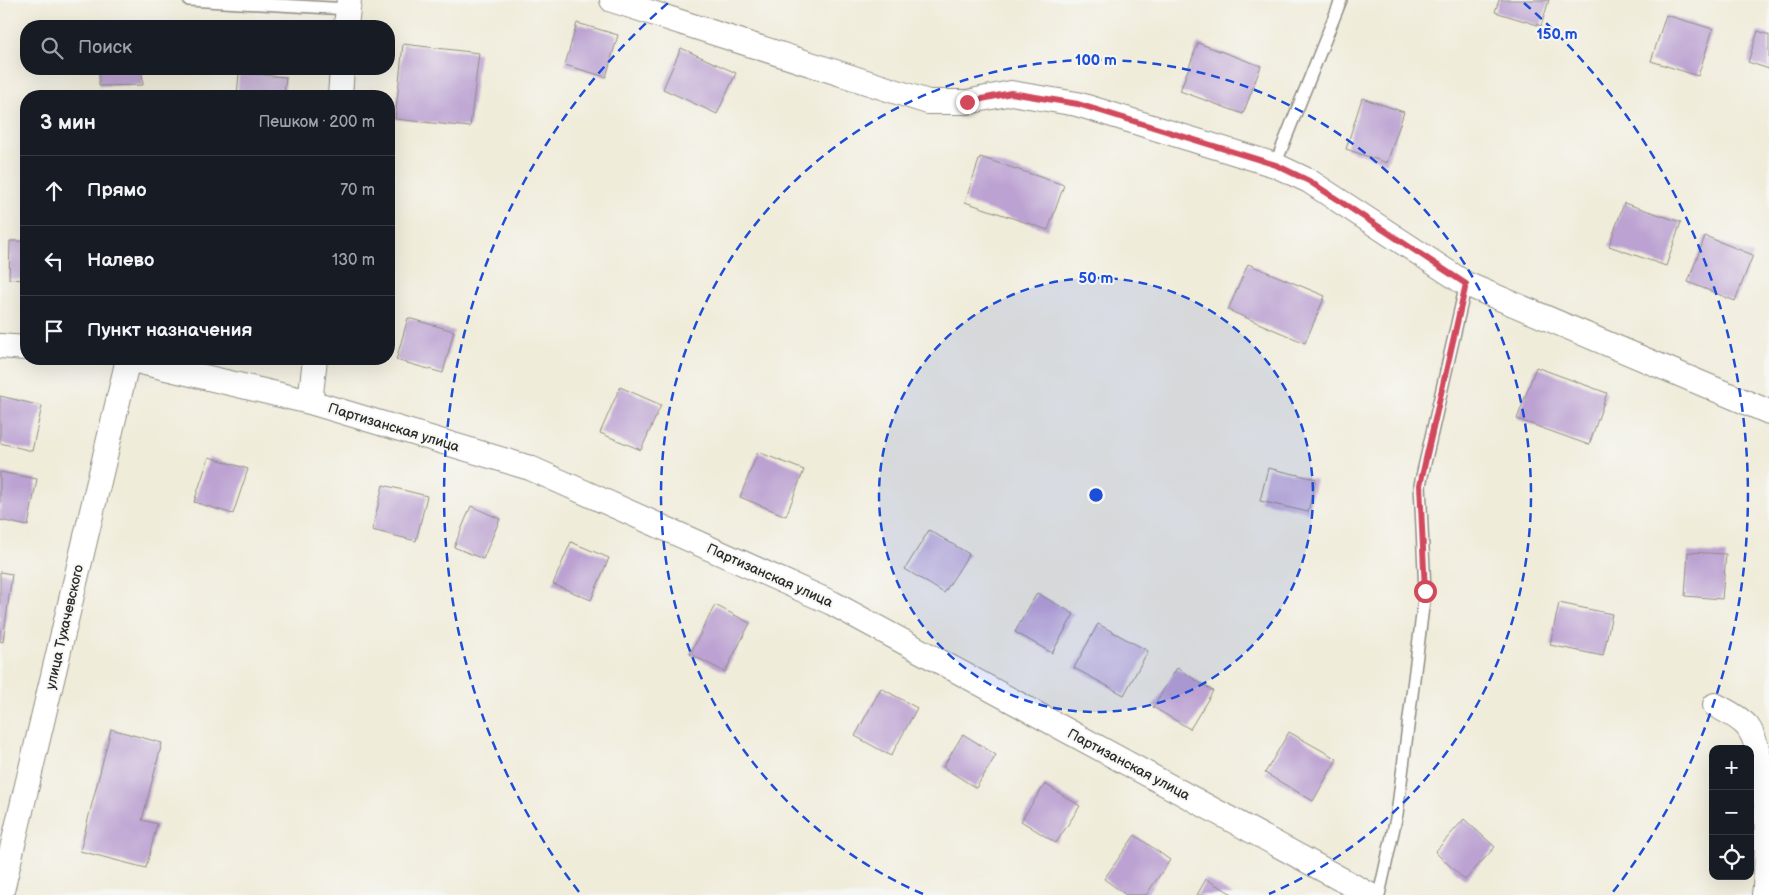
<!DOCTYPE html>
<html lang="ru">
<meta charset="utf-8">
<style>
:root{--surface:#171b24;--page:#242831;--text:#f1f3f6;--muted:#9ea1a6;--line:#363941}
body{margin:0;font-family:"Balsamiq Sans",sans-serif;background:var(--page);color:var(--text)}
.controls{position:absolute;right:15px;bottom:15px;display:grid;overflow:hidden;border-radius:10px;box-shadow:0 5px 20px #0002}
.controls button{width:45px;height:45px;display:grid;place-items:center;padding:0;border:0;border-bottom:1px solid var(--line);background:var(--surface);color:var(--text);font:25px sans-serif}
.stop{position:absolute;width:15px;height:15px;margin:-11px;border:4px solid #d1495b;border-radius:50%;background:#fff}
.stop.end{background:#d1495b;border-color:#fff;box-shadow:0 1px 5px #0008}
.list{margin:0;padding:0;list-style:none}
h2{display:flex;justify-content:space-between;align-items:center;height:65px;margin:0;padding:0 20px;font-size:21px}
h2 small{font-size:16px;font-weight:400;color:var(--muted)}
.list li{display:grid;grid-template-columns:32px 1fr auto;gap:15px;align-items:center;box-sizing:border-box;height:70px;padding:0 20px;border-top:1px solid var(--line)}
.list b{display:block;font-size:19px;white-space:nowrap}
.list em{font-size:16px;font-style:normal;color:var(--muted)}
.icon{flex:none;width:28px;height:28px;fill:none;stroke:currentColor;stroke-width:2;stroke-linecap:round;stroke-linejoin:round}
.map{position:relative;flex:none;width:1769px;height:895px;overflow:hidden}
.search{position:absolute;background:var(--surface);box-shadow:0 5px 20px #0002;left:20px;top:20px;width:375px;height:55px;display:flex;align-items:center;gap:12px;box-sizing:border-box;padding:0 18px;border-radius:20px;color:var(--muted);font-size:19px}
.panel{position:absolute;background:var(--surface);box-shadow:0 5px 20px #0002;left:20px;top:90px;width:375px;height:275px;border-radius:20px}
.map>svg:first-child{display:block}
</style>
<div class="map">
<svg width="1769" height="895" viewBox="0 0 1769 895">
<rect width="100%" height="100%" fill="#f6f6f2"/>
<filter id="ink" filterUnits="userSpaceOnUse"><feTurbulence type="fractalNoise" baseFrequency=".02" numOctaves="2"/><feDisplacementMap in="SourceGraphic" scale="10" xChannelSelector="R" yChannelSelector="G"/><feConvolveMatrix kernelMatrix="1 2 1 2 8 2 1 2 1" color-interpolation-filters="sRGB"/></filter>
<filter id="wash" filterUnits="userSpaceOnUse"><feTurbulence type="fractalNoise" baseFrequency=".0096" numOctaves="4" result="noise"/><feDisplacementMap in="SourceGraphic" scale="20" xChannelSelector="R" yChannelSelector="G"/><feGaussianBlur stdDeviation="1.12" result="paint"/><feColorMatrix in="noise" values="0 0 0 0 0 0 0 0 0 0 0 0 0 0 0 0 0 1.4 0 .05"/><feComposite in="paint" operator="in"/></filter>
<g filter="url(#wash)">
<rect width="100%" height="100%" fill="#f0ecda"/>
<g id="blocks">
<path fill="#bca2d2" d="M1499 0H1549L1541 26 1495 12Z
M1666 15 1713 29 1698 76 1651 61Z
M577 23 618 35 606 77 565 65Z
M1758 31 1769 35V69L1748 62Z
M1198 43 1261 66 1243 114 1180 91Z
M403 44 479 53 470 127 395 119Z
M681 48 736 73 717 114 663 89Z
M99 69H142L143 85 99 86Z
M239 73 286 77 284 96H237Z
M1362 98 1404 112 1387 163 1346 149Z
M980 157 1064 185 1048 230 965 202Z
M1624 203 1681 222 1666 266 1609 246Z
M1705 236 1753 255 1735 301 1688 282Z
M10 241H26V280L9 279Z
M1248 264 1325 296 1305 343 1228 310Z
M408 318 454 331 443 373 396 360Z
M1536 367 1607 393 1589 445 1517 419Z
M620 387 661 405 641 450 600 433Z
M0 396 42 406 32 451 0 443Z
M758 452 804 470 786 516 740 497Z
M209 457 248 469 233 514 194 502Z
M1268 468 1316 479 1308 512 1260 501Z
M0 472 37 479 28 526 0 520Z
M383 485 427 496 416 541 372 530Z
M471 506 500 519 483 559 454 547Z
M929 530 969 554 944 593 905 569Z
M571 542 609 558 591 600 553 584Z
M1688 552 1726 554 1722 599 1685 596Z
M0 572 12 574 3 642 0 641Z
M1037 593 1074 614 1052 653 1015 632Z
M1559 603 1612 614 1603 656 1550 645Z
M715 605 750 623 725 672 690 654Z
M1098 624 1148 651 1124 695 1074 668Z
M1177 668 1213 691 1190 729 1153 707Z
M881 688 917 708 891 756 855 736Z
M111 729 162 743 142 820 157 824 146 868 80 851Z
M1289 732 1337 759 1313 801 1265 773Z
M963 734 996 755 976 788 943 767Z
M1045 784 1080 806 1056 843 1021 821Z
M1464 819 1495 847 1465 880 1435 852Z
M1135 835 1170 860 1146 895H1126L1104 879Z
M1206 879 1234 895H1197Z"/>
</g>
</g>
<g filter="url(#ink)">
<use href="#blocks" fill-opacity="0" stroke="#8e8c82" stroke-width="1"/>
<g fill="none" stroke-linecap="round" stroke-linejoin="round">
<defs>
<path id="service" d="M189 0 348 9
M1275 165 1341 0
M1379 895 1397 814 1425 591 1420 485 1466 284"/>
<path id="minor" d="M612 0 928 102H967L1011 93 1077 104 1275 165 1309 181 1466 284 1769 412
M346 26 349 0
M340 96 342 69
M0 346 26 348
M128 359 310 402 530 468 832 603 1370 895
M310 402 315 359
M1715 705C1726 711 1739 717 1747 726 1769 754 1769 858 1764 895
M1 895 128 359"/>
</defs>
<use href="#service" stroke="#8e8c82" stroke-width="14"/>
<use href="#minor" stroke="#8e8c82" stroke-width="26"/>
<use href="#service" stroke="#fff" stroke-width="11"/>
<use href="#minor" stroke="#fff" stroke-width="24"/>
</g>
</g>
<g fill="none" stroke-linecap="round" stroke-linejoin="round" filter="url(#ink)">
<path stroke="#d1495b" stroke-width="6" d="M967 102 1011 93 1078 104 1276 165 1309 181 1466 284 1420 485 1425 591"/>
</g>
<circle cx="1096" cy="495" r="217" fill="#1d4ed8" fill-opacity=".12"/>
<g fill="none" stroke="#1d4ed8" stroke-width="2.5" stroke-dasharray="9 6">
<circle cx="1096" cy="495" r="217"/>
<path d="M923 894A435 435 0 1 1 1269 894"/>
<path d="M579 892A652 652 0 0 1 668 3M1524 3A652 652 0 0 1 1613 892"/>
</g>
<g text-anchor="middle" stroke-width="4" stroke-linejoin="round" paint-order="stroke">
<g font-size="14" fill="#2b2b2b" stroke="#f6f6f2">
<text transform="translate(394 427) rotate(17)" y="5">Партизанская улица</text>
<text transform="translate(770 575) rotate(24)" y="5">Партизанская улица</text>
<text transform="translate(64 627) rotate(-77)" y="5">улица Тухачевского</text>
<text transform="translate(1129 764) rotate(28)" y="5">Партизанская улица</text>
</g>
</g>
<circle cx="1096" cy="495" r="8" fill="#1d4ed8" stroke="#f6f6f2" stroke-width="2.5"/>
<g font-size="15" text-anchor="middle" font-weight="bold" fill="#1d4ed8" stroke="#f6f6f2" stroke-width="4" stroke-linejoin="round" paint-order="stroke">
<text x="1557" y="39">150 m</text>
<text x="1096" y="65">100 m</text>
<text x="1096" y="283">50 m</text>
</g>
</svg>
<div class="controls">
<button>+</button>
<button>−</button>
<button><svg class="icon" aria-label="locate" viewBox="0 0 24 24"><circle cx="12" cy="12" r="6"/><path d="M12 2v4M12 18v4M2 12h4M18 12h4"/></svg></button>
</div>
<div class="stop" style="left:1425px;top:591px"></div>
<div class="stop end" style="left:967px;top:102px"></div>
<div class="search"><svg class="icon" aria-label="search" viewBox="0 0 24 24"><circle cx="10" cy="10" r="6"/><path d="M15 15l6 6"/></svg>Поиск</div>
<section class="panel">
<h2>3 мин<small>Пешком · 200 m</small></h2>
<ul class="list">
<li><svg class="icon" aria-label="ahead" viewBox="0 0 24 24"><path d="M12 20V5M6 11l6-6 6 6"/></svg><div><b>Прямо</b></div><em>70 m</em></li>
<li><svg class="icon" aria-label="left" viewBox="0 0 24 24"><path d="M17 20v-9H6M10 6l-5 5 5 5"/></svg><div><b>Налево</b></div><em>130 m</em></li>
<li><svg class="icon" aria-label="arrive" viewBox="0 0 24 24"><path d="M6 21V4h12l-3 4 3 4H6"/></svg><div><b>Пункт назначения</b></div></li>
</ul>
</section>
</div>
